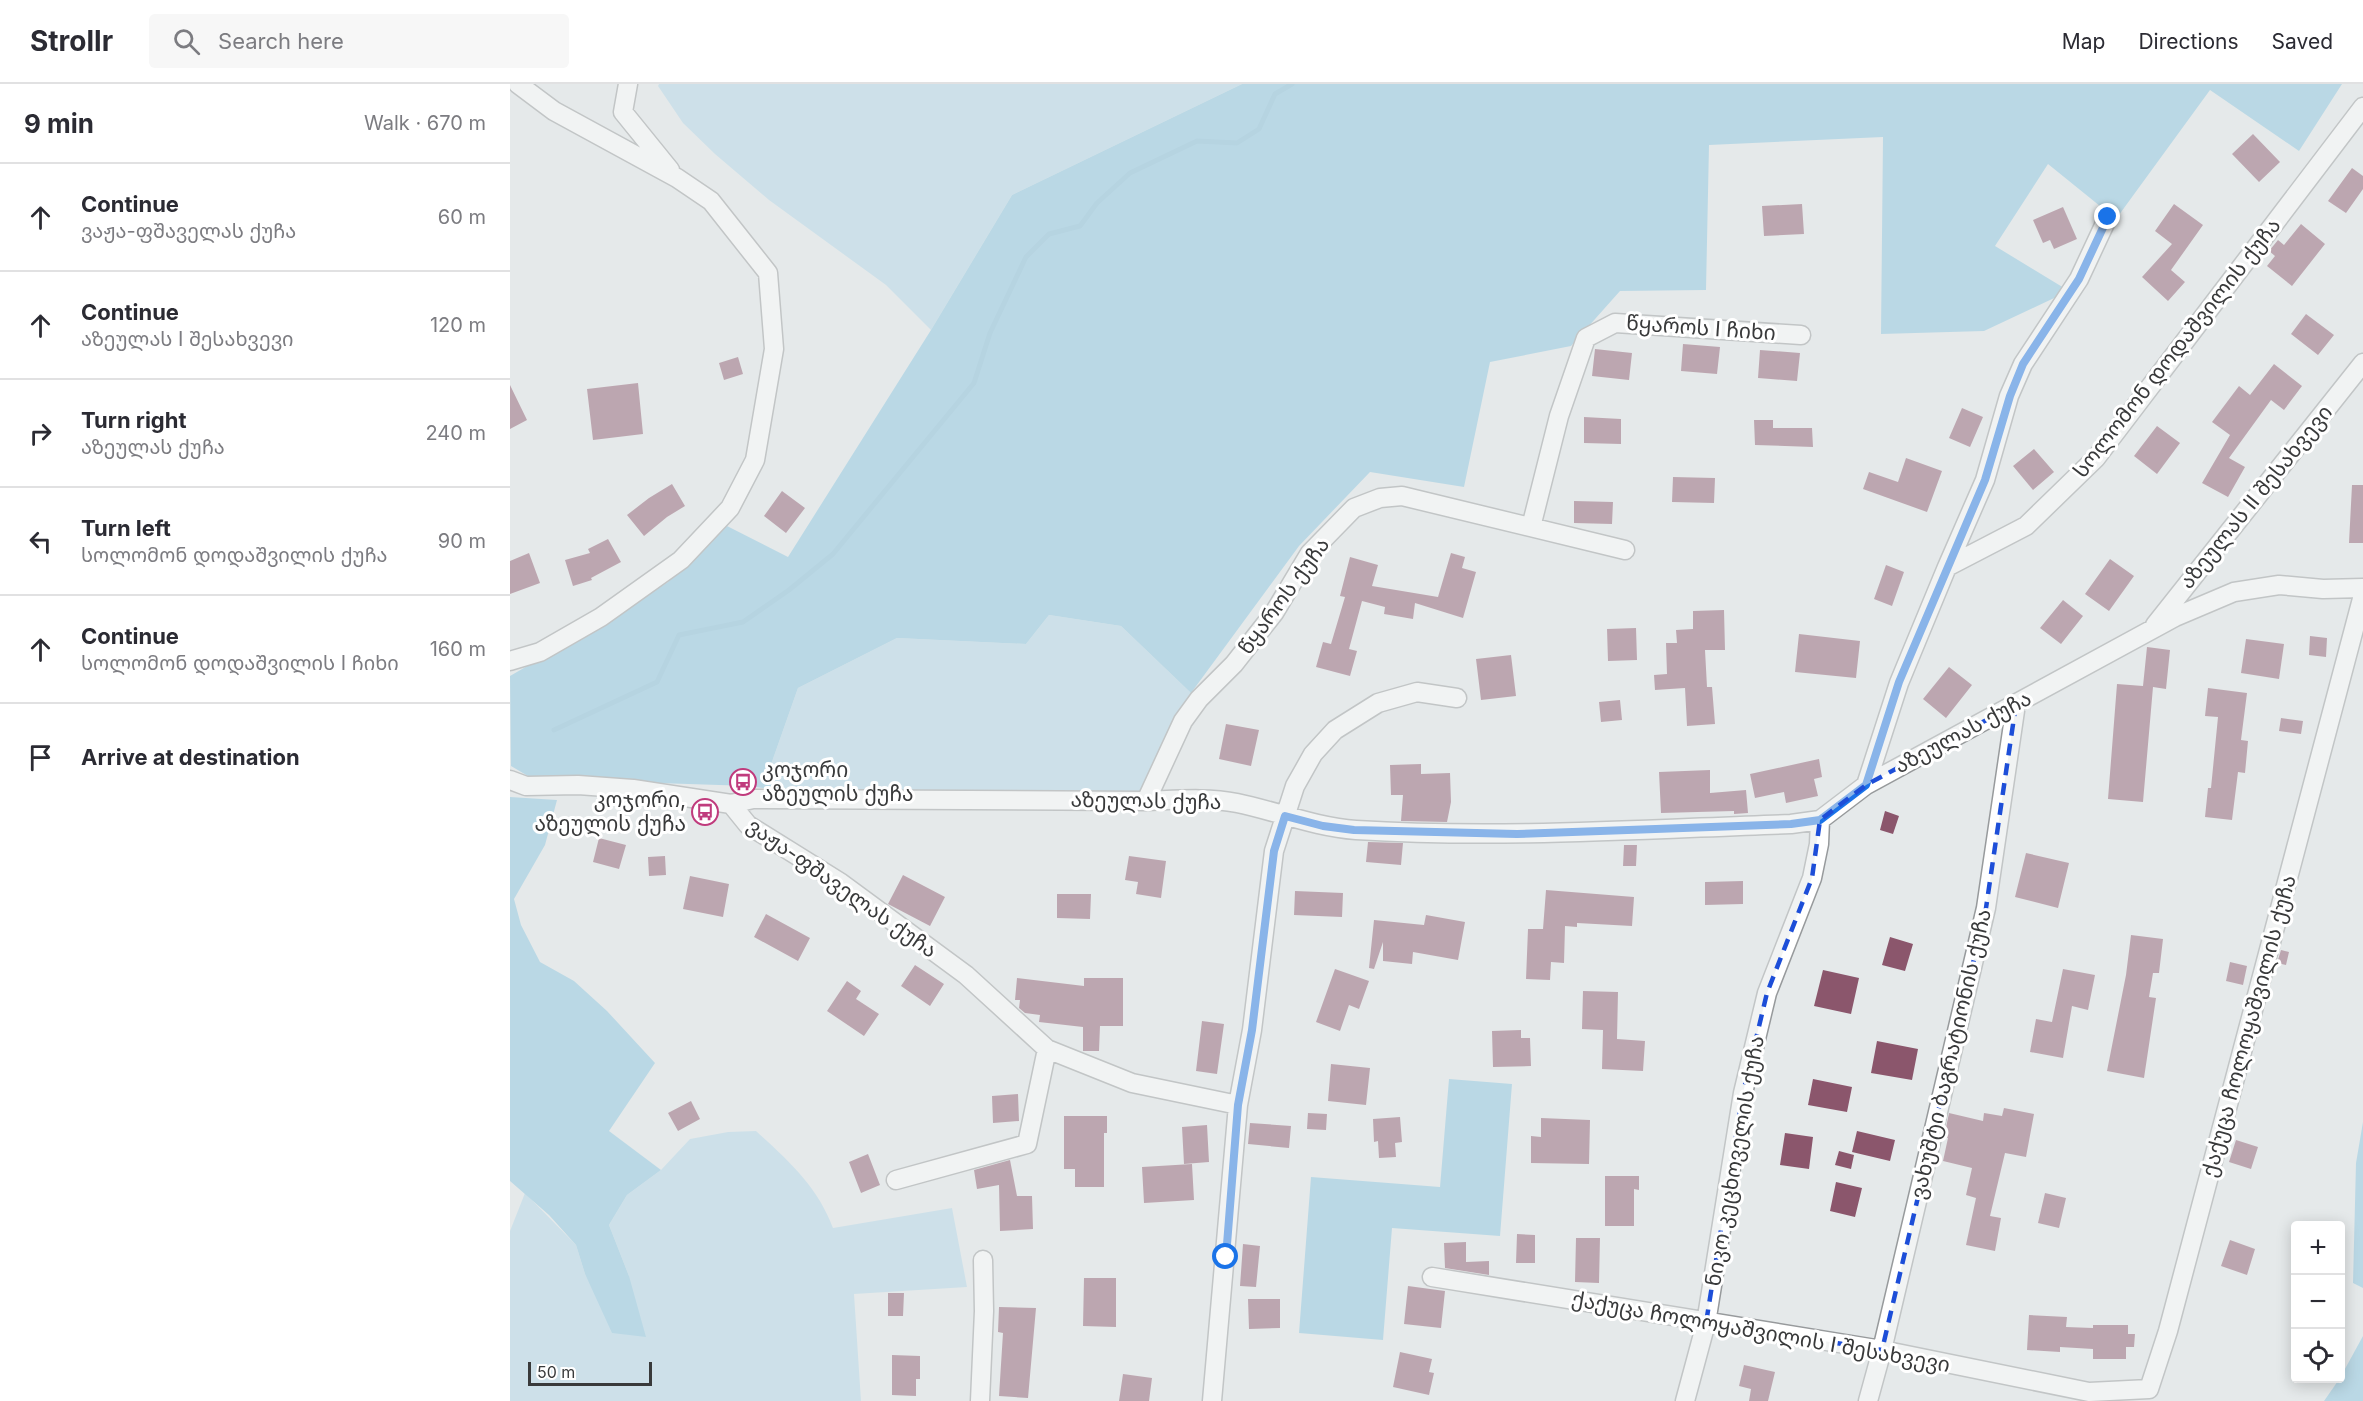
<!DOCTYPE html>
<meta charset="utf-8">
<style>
:root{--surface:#fff;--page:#f7f7f7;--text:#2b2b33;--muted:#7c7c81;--line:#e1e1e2}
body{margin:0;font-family:Inter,"Noto Sans Georgian",sans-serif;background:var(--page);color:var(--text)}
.controls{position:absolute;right:18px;bottom:18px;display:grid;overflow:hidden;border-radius:6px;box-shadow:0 3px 15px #0003}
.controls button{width:54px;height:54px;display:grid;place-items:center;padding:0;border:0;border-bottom:2px solid var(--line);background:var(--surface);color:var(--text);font:30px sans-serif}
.scale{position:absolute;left:18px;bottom:15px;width:124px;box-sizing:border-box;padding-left:6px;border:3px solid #393a3b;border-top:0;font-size:16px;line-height:21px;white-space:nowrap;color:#393a3b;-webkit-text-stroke:4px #fff;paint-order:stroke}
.stop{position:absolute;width:18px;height:18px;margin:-14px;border:4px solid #1a73e8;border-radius:50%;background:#fff}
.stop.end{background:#1a73e8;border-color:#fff;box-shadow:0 2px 6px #0008}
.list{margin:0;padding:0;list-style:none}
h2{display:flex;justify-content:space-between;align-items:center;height:78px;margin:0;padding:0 24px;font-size:26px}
h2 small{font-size:20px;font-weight:400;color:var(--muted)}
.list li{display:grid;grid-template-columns:39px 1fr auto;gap:18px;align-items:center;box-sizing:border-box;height:108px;padding:0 24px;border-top:2px solid var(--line)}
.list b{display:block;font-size:22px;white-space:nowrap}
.list p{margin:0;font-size:20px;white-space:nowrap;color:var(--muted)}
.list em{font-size:20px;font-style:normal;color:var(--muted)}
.icon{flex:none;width:33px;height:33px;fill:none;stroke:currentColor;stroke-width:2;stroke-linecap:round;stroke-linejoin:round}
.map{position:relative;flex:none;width:1853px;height:1317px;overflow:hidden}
header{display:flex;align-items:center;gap:36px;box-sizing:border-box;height:84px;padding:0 30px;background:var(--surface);border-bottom:2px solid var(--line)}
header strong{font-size:28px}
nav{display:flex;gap:33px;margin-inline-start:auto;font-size:21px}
.search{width:420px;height:54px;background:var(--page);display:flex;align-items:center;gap:15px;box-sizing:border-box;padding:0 21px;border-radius:6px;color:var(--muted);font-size:22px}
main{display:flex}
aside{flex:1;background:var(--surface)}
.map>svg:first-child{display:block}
</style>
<header>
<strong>Strollr</strong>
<div class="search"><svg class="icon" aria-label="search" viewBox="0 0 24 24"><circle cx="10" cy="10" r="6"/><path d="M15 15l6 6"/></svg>Search here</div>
<nav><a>Map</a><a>Directions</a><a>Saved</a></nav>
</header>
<main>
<aside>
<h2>9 min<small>Walk · 670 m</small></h2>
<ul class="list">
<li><svg class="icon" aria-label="ahead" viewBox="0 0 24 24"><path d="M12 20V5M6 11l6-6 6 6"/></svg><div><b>Continue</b><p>ვაჟა-ფშაველას ქუჩა</p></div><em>60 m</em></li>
<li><svg class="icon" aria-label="ahead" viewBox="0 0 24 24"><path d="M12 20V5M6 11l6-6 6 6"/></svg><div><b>Continue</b><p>აზეულას I შესახვევი</p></div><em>120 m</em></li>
<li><svg class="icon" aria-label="right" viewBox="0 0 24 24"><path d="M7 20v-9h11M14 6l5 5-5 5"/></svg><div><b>Turn right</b><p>აზეულას ქუჩა</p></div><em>240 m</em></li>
<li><svg class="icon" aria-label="left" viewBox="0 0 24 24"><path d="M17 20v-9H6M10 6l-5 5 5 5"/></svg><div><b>Turn left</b><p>სოლომონ დოდაშვილის ქუჩა</p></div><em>90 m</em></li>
<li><svg class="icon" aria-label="ahead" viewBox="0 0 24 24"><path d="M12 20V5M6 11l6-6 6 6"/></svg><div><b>Continue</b><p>სოლომონ დოდაშვილის I ჩიხი</p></div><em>160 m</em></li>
<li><svg class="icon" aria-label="arrive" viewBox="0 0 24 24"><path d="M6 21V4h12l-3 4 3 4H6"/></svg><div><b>Arrive at destination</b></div></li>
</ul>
</aside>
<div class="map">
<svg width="1853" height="1317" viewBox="0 0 1853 1317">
<rect width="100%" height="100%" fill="#e5e9ea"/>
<path fill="#b0d6e9" d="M149 0H732L502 111 421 246 376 201 259 116 205 70 173 39 148 2Z
M539 531 611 542 681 609 630 708 272 707 257 692 288 604 387 554 516 560Z
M246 1047C278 1076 308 1103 323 1144L442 1124 457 1203 344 1210 351 1317H0V1147L15 1109 66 1161 75 1190 88 1215 119 1192 99 1141 117 1111 151 1086 180 1055 218 1048Z"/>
<path fill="#86c4e1" d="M732 0H1832L1789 67 1700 6 1606 135 1538 80 1485 162 1559 207 1474 247 1371 250 1373 53 1199 61 1196 206 1110 207 1061 262 980 278 954 403 860 388 789 462 681 609 611 542 539 531 516 560 387 554 288 604 257 692 272 707 240 702 23 695 1 682 0 592 128 518 158 498 217 442 278 473 421 246 502 111Z
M0 713 47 716 35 761 4 815 11 841 30 878 64 897 97 927 145 979 99 1047 151 1086 117 1111 99 1141 119 1192 136 1253 102 1249 75 1190 66 1161 39 1131 0 1097Z
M939 995 1002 1000 990 1152 882 1144 873 1256 789 1249 801 1093 930 1103Z
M1853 1038V1204L1843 1199 1846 1079Z
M1853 1252V1317H1814L1830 1294Z"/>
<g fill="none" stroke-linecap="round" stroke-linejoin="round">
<path stroke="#7dbad7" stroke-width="5" d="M44 646 147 598 169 551 233 538 279 506 323 470 464 299 480 249 516 173 539 150 570 142 587 119 620 89 687 57 727 59 749 45 765 10 782 0"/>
</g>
<path fill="#8b566c" d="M1743 50 1770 78 1749 98 1722 70Z
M1842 84 1853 92V105L1836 129 1818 117Z
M1292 120 1294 150 1254 152 1252 122Z
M1664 120 1693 141 1661 186 1675 198 1658 217 1632 193 1662 160 1645 147Z
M1553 123 1567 155 1544 165 1540 156 1533 159 1523 136Z
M1791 140 1815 160 1782 202 1757 182 1765 172 1759 167 1768 156 1774 161Z
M1796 230 1824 251 1808 271 1781 250Z
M1173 260 1210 263 1207 290 1171 287Z
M1085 265 1122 269 1119 296 1082 292Z
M1250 266 1290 269 1287 297 1248 294Z
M228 273 233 290 214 296 209 279Z
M1764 280 1792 302 1774 326 1761 316 1719 374 1735 383 1718 413 1692 399 1720 351 1702 338 1729 302 1740 311Z
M128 299 133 350 83 356 77 305Z
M0 301 17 336 0 345Z
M1452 324 1473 333 1460 363 1439 354Z
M1074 333 1111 335V360L1074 359Z
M1244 336H1263V344H1302L1303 363 1245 361Z
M1647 342 1670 359 1647 390 1624 372Z
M1524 365 1544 388 1523 406 1503 382Z
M1396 374 1432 387 1417 428 1353 405 1359 388 1388 398Z
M1163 393 1205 394 1204 419 1162 418Z
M162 400 175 422 157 433 134 452 117 431 139 414Z
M1842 401H1853V459H1839Z
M272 407 295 424 276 449 254 432Z
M1064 417 1103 418 1102 440 1064 439Z
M98 455 111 478 81 494 82 496 63 502 55 476 80 469 78 465Z
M19 469 30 499 0 510V477Z
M941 469 955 473 952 484 966 488 953 534 905 519 903 535 874 530 875 523 852 517 839 565 847 567 840 592 806 583 813 558 821 560 835 513 830 512 840 473 868 481 862 502 928 513Z
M1600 475 1624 492 1599 527 1575 510Z
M1376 481 1394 488 1382 522 1364 515Z
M1553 516 1573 532 1551 560 1530 544Z
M1214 526 1215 566H1195L1197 603H1202L1205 640 1177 642 1175 604 1145 606 1144 591 1157 590 1156 559H1167L1166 546 1183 545V527Z
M1126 544 1127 576 1098 577 1097 545Z
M1289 550 1350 557 1346 594 1285 588Z
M1800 552 1817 554 1816 573 1799 571Z
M1736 555 1774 560 1769 595 1731 589Z
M1637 563 1660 566 1656 605 1643 603 1633 718 1598 715 1607 600 1633 602Z
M1001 571 1006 612 971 616 966 575Z
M1439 583 1462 601 1436 634 1413 615Z
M1698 604 1737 609 1731 656 1738 657 1735 689 1728 688 1722 736 1695 733 1698 704H1701L1708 633 1695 632Z
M1110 616 1112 636 1091 638 1089 618Z
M1771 634 1793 637 1791 650 1769 647Z
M716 640 749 646 741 682 709 675Z
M1309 675 1312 693 1304 695 1308 712 1276 719 1274 708 1245 714 1240 690Z
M911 680V690L940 689 941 718 937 738 891 737 893 711H881L880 681Z
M1200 686V709L1236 706 1238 729 1224 730V727L1151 729 1149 688Z
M1375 727 1389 732 1383 750 1370 746Z
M89 754 116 761 109 785 83 778Z
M858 758 893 759 891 781 856 778Z
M1114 761H1127L1126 782H1113Z
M1516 769 1559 779 1548 824 1505 813Z
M155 772 156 791 139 792 138 773Z
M619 772 656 777 651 814 626 810 628 798 615 796Z
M393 791 435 813 420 842 378 820Z
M180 792 219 800 213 833 173 825Z
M1233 797V820L1195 821V798Z
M1036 806 1124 813 1122 842 1067 839V843L1055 842 1054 879 1041 878 1040 896 1016 895 1018 845H1033Z
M785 807 833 809 832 833 784 831Z
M547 810H581L580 835 547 834Z
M256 830 300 854 288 877 244 853Z
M916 831 955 838 948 876 903 868 902 880 873 877V858L864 885 859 884 864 836 914 841Z
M1621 851 1653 855 1649 889H1643L1639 913 1646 914 1634 994 1597 987 1616 891Z
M1380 853 1403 860 1395 887 1372 881Z
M1771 866 1779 868 1776 881 1767 879Z
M1720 878 1737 882 1733 901 1716 897Z
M405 881 434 900 420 922 391 902Z
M825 885 859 897 849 925 839 921 830 947 806 938Z
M1553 885 1585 891 1578 926 1562 922 1553 974 1520 968 1526 935 1542 938Z
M1313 886 1349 894 1341 930 1304 922Z
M507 894 574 902V894H613V942H590L589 967H573V943L529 938 530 931 515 929 509 924 510 916H505Z
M337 897 351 907 346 915 369 930 354 952 317 927Z
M1073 907 1108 908 1107 955 1135 957 1133 987 1092 985 1093 946 1072 945Z
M692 937 714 940 707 990 686 987Z
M1011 946V954H1020L1021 982 983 983 982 947Z
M1367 957 1408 965 1402 996 1361 989Z
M821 980 860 984 856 1021 818 1017Z
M1303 995 1342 1003 1337 1028 1298 1021Z
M508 1010 509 1037 483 1039 482 1012Z
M181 1017 190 1035 168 1047 158 1029Z
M1494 1024 1524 1030 1516 1073 1495 1069 1480 1132 1491 1134 1485 1167 1456 1161 1466 1114 1456 1111 1462 1084 1433 1077 1438 1054 1434 1053 1439 1029 1473 1037 1474 1029 1492 1032Z
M798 1029 817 1030 816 1046 797 1045Z
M554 1032H597V1049H594V1103H565V1085H554Z
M890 1033 892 1058 885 1059 886 1073 869 1074 868 1057 864 1058 863 1035Z
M1031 1034 1080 1036 1079 1080 1021 1079V1052L1031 1053Z
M740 1039 781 1042 779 1064 738 1060Z
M697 1041 699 1078 674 1080 672 1043Z
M1347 1047 1385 1056 1380 1077 1342 1068Z
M1275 1049 1303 1053 1299 1085 1270 1081Z
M1726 1056 1748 1063 1741 1085 1719 1078Z
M1329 1067 1344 1071 1341 1085 1325 1081Z
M358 1070 370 1101 351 1109 339 1078Z
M500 1076 507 1112H522L523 1145 490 1147 489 1101 467 1105 464 1086Z
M682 1080 684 1116 634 1119 632 1083Z
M1095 1092H1129V1106L1124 1105V1142H1095Z
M1326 1098 1352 1104 1345 1133 1320 1127Z
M1535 1109 1556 1114 1549 1144 1528 1139Z
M1007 1150 1025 1151V1179H1006Z
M1066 1154H1090L1089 1199 1065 1198Z
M1720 1156 1745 1165 1737 1191 1711 1182Z
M956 1158V1178L979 1177V1191L935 1184 934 1159Z
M733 1160 750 1162 746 1203 730 1202Z
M574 1194H606V1243L573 1242Z
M898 1202 935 1207 931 1244 894 1240Z
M378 1209H394L393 1232H378Z
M738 1215H770V1244L739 1245Z
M489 1223 526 1224 518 1314 489 1312 493 1249 488 1248Z
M1519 1231 1557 1233 1556 1243 1583 1244V1241H1618V1250H1625L1624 1263H1616V1275H1583V1265L1550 1263V1268L1517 1266Z
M890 1268 922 1275 919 1288 924 1289 919 1311 883 1303Z
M382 1271 410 1272V1295H406V1312L382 1311Z
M1234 1281 1265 1288 1258 1317H1239L1241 1305 1229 1302Z
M613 1290 642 1294 639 1317H609Z"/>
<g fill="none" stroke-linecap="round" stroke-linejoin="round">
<defs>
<path id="minor" d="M118 0 113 28 160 86
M1021 443 1049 332 1076 254 1105 239 1291 251
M1437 483 1475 396 1499 312 1513 280 1569 195 1598 133
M1645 541 1853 279
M0 577 30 568 91 533 171 476 220 424 245 376 264 265 258 189 201 117 167 94 44 27 8 0
M0 696 16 702 68 701 123 705 221 720 238 741 331 799 456 891 537 965 622 999 728 1021
M1356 701 1389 599 1437 483 1516 442 1586 374 1853 23
M636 717 673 637 689 615 724 580 764 529 800 469 844 424 870 414 892 412 1115 466
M221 720 243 715 636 717C666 716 697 713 727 719 766 727 805 743 846 746 991 755 1136 745 1281 740L1310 736 1356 701 1665 533 1724 508 1769 501 1813 505 1853 504
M386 1096 517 1060 537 965
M922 1193 1372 1266 1579 1308 1639 1305 1658 1247 1853 511
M470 1317 474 1227 473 1176
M702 1317 728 1021 742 946 764 767 785 702 803 670 825 646 868 619 907 608 947 614
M1175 1317 1196 1239 1233 1009 1257 909 1302 794 1309 760 1310 736
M1358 1317 1372 1266 1476 824 1506 620"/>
</defs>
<use href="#minor" stroke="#979a9c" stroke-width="21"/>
<use href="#minor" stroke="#fff" stroke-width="18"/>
</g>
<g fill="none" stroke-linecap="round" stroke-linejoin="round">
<path stroke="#1a73e8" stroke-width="8" d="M716 1173 728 1021 742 946 764 767 775 732 813 742 844 746 1007 750 1281 740 1310 736 1356 701 1389 598 1475 396 1500 312 1513 280 1569 195 1598 133"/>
</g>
<path d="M0 0H1853V1317H0ZM1506 620 1476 824 1372 1266 1196 1239 1233 1009 1257 909 1302 794 1310 736 1356 701Z" fill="#e5e9ea" fill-opacity=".55" fill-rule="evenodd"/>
<path fill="none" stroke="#1d4ed8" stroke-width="4.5" stroke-dasharray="12 8" stroke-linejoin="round" d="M1506 620 1476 824 1372 1266 1196 1239 1233 1009 1257 909 1302 794 1310 736 1356 701Z"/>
<defs>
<symbol id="bus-ring" viewBox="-11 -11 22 22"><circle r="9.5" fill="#fff" stroke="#c03b7d" stroke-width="1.5"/><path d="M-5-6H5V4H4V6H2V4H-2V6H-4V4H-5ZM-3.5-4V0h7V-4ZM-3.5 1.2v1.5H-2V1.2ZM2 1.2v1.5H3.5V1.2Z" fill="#c03b7d"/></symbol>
</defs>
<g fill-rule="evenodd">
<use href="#bus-ring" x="218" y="683" width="30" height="30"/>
<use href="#bus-ring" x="180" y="713" width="30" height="30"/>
</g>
<g text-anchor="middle" stroke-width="6" stroke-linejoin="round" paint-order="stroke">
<g font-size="21" fill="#393a3b" stroke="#fff">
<text transform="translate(1191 244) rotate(4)" y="7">წყაროს I ჩიხი</text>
<text transform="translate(1667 264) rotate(-52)" y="7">სოლომონ დოდაშვილის ქუჩა</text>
<text transform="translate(1746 413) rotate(-51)" y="7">აზეულას II შესახვევი</text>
<text transform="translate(774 512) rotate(-54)" y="7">წყაროს ქუჩა</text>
<text transform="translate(1453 648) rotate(-28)" y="7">აზეულას ქუჩა</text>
<text transform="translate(636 717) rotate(1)" y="7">აზეულას ქუჩა</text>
<text transform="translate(332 804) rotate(35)" y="7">ვაჟა-ფშაველას ქუჩა</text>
<text transform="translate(1739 942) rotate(-75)" y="7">ქაქუცა ჩოლოყაშვილის ქუჩა</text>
<text transform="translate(1441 970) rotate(-77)" y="7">ვახუშტი ბაგრატიონის ქუჩა</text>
<text transform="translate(1225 1077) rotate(-80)" y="7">ნიკო კეცხოველის ქუჩა</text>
<text transform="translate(1251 1248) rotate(10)" y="7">ქაქუცა ჩოლოყაშვილის I შესახვევი</text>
</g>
<g font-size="21" fill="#393a3b" stroke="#fff" text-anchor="start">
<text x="252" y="693">კოჯორი<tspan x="252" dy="24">აზეულის ქუჩა</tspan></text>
<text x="176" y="723" text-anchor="end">კოჯორი,<tspan x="176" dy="24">აზეულის ქუჩა</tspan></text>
</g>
</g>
</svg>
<div class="controls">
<button>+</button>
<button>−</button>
<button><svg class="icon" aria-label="locate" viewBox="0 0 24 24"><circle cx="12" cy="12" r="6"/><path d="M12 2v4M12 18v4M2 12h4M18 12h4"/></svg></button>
</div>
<div class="scale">50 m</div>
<div class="stop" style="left:716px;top:1173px"></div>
<div class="stop end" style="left:1598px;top:133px"></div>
</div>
</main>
